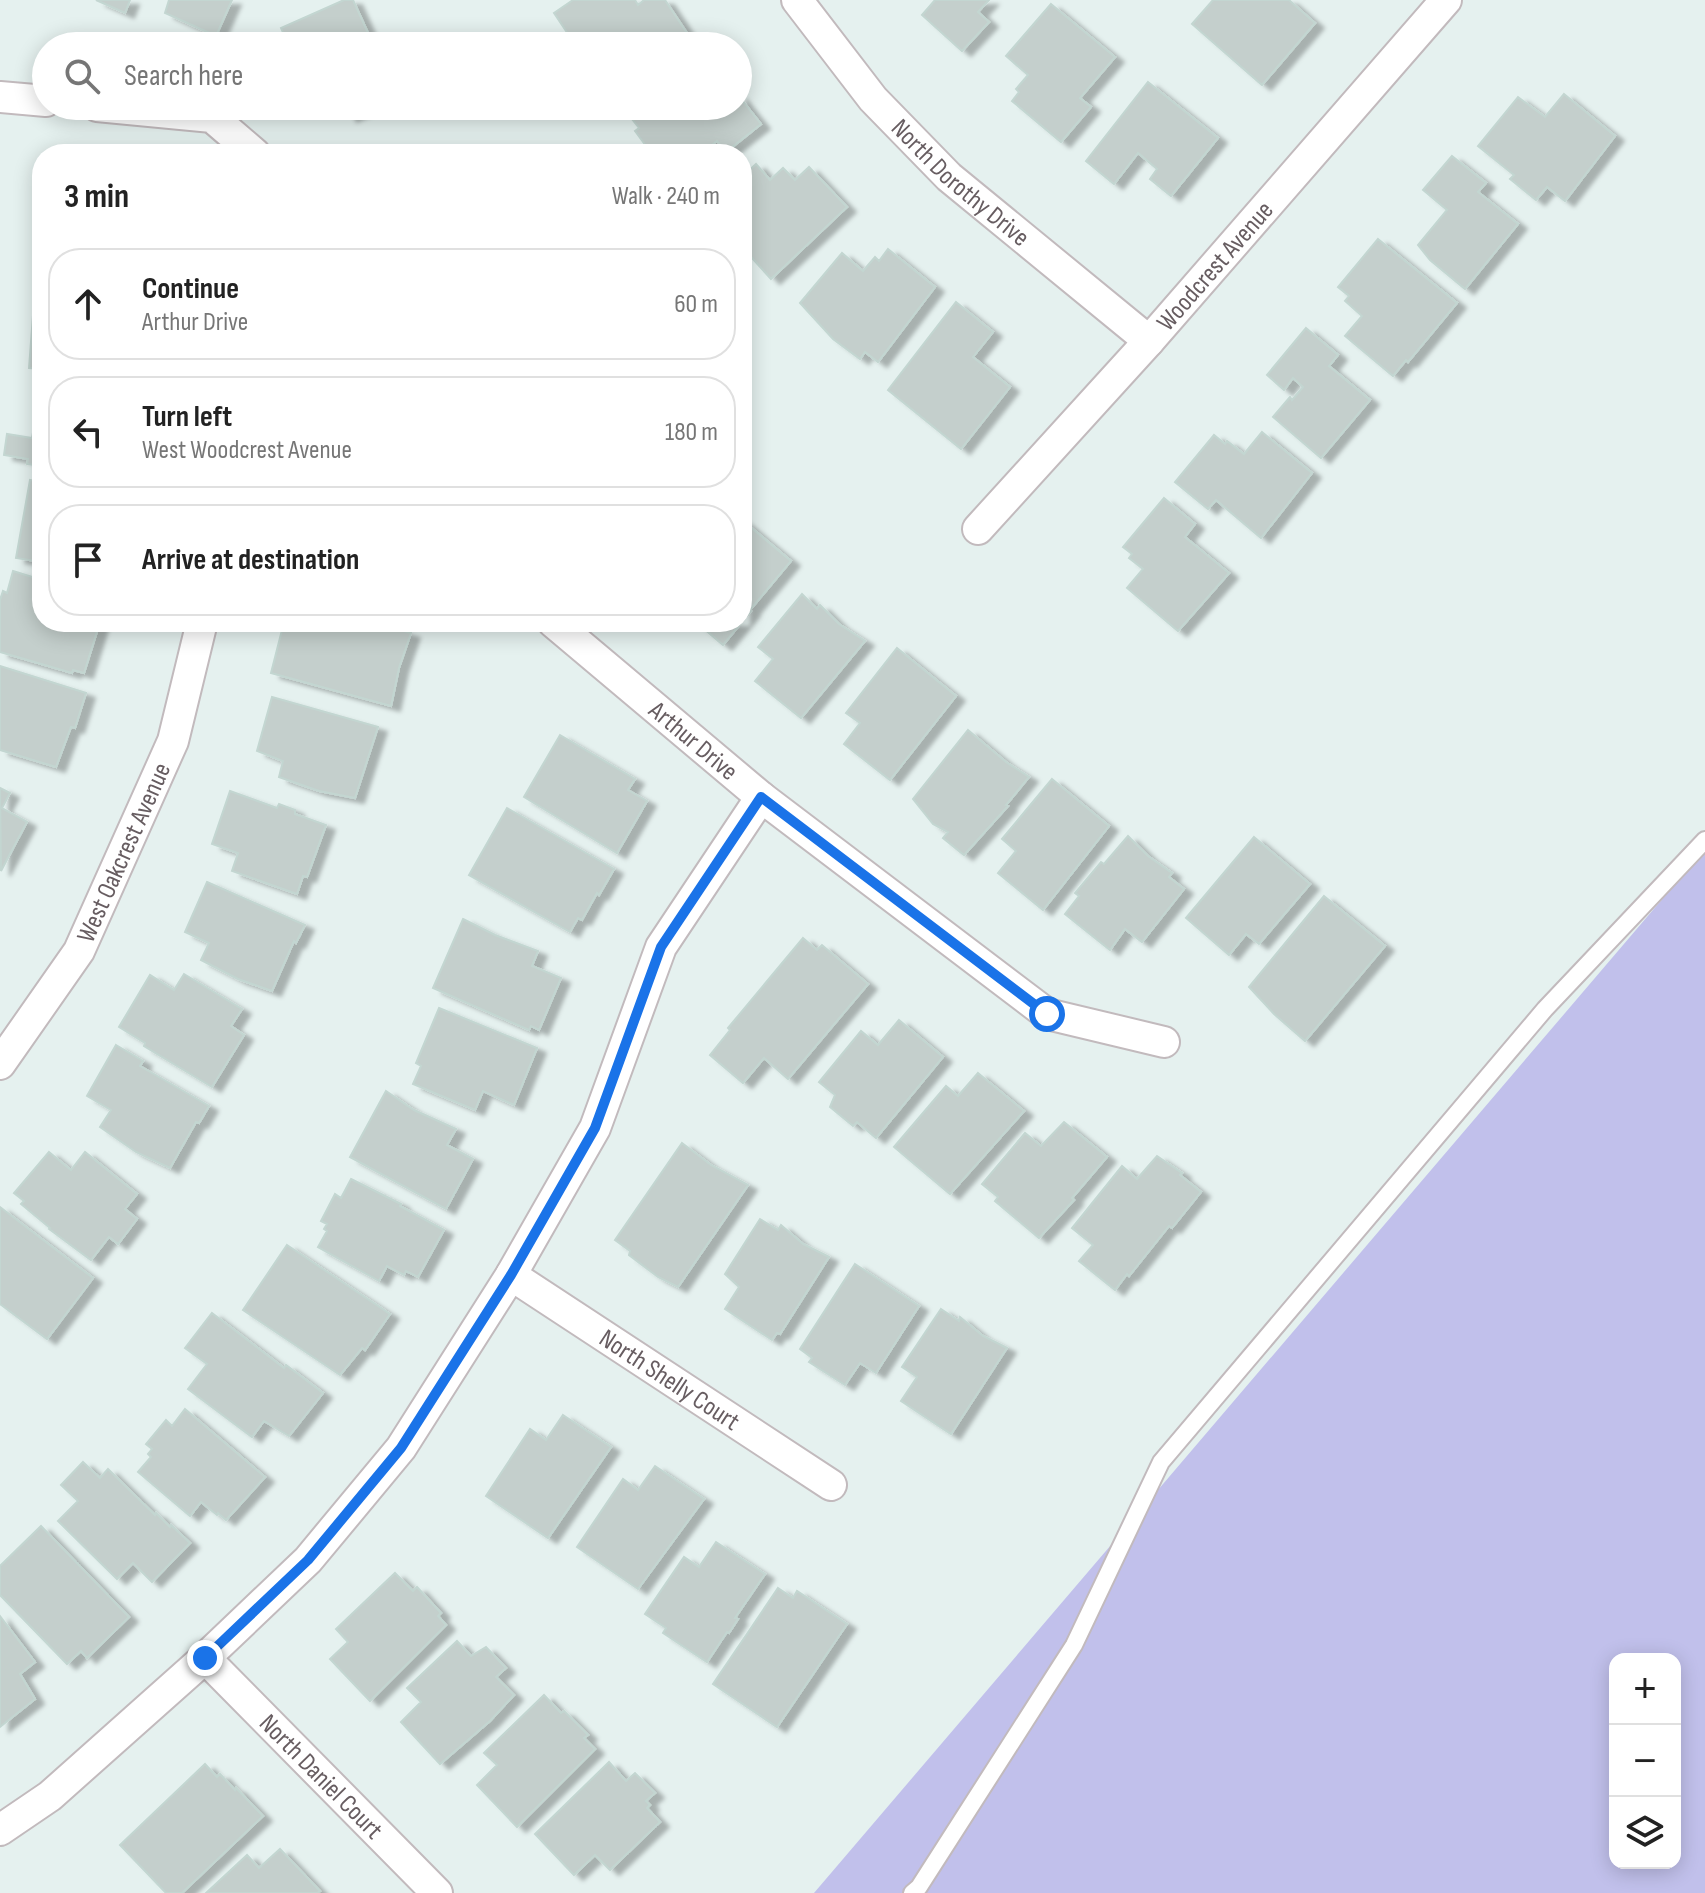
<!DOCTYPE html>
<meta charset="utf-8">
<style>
:root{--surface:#fff;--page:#f2f2f2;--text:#222;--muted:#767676;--line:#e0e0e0}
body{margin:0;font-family:"Sofia Sans Condensed",sans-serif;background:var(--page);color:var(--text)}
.controls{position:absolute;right:24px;bottom:24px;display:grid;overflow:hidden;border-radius:16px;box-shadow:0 4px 20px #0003}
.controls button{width:72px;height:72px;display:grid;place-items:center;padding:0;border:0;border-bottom:2px solid var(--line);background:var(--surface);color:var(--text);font:40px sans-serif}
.stop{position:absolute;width:24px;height:24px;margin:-18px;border:6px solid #1a73e8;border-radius:50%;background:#fff}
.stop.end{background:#1a73e8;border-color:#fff;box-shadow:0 2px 8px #0008}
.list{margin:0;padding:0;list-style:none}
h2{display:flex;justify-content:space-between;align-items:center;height:104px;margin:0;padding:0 32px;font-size:34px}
h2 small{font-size:26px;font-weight:400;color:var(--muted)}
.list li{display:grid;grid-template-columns:52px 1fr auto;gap:24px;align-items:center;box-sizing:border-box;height:112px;margin:0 16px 16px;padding:0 16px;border:2px solid var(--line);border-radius:32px}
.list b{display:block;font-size:30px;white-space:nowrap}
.list p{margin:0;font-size:26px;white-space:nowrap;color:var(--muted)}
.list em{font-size:26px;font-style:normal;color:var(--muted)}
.icon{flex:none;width:44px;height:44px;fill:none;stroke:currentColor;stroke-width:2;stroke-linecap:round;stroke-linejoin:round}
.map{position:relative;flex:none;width:1705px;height:1893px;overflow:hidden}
.search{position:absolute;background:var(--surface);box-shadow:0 4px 20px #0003;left:32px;top:32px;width:720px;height:88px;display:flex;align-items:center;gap:20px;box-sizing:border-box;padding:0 28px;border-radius:44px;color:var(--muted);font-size:30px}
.panel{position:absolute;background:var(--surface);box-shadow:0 4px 20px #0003;left:32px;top:144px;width:720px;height:488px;border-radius:32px}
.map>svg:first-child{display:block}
</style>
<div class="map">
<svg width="1705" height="1893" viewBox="0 0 1705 1893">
<defs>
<filter id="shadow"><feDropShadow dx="9" dy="5" stdDeviation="2" flood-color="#0004"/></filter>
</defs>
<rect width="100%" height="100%" fill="#e5f1ef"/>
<path fill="#c1c0eb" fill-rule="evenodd" d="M1705 849V1893H814ZM1615 1659H1675V1863H1615Z"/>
<path fill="#c4cfcc" stroke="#c3d6d1" stroke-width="2" filter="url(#shadow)" d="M96 0H130L125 13Z
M169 0H232L216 36 165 13Z
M344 0H353L374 46H289L281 28Z
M573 0H635L638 5 644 0H665L689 36 675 46H576L554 13Z
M935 0H989L978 12 989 22 962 51 922 15Z
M1213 0H1289L1315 23 1262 85 1192 24Z
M1051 4 1115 57 1080 98 1091 107 1061 142 1012 101 1019 92 1016 89 1028 75 1006 56Z
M1148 82 1218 138 1171 196 1150 179 1157 169 1138 153 1114 184 1086 161Z
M1564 94 1615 136 1565 201 1547 187 1536 200 1510 179 1514 175 1478 146 1518 97 1545 117Z
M738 95 761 124 726 152 717 141 701 154H652L635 131 639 128 624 109 628 106H738Z
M343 106H372L348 117Z
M1452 156 1486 183 1478 192 1518 224 1465 289 1430 260 1418 245 1447 210 1423 190Z
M756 164 770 180 783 168 795 180 809 167 847 207 771 279 742 247V177Z
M1378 239 1457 303 1408 362 1406 360 1393 376 1345 336 1362 316 1345 301 1349 296 1338 287Z
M888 249 935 287 878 362 865 352 860 359 833 339 800 303 842 253 863 271 875 257 879 261Z
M35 289 42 290V369L29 368Z
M956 302 993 332 973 357 1010 387 961 449 888 390Z
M1306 328 1338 355 1329 366 1370 400 1321 458 1273 417 1290 397 1292 400 1303 387 1293 378 1284 390 1267 375Z
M38 405 42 406V466L27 464 28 459 4 455 7 434 32 438Z
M1262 432 1312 473 1261 538 1216 500 1208 509 1175 482 1214 435 1225 444 1227 441 1244 454Z
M30 480 42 482V562L16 558Z
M1164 498 1195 524 1185 537 1229 573 1178 631 1127 588 1143 569 1129 558 1132 554 1123 547Z
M742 520 791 561 750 610 751 611 723 645 696 622H742Z
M13 571 42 580V622H100L84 673 73 670 72 673 0 652V600L3 591 7 593Z
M802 594 817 609 820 605 839 624 865 641 801 718 755 681 773 659 758 647Z
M289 622H372L411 633 399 668 391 706 271 673 282 630 286 631Z
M897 648 956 696 890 780 844 744 860 723 846 713Z
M0 666 86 693 75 728 71 727 56 767 0 750Z
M272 697 378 727 355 798 319 791 279 777 283 761 257 751Z
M968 730 1006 762 1029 777 1006 805 1008 806 964 855 943 838 948 832 933 824 913 799Z
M560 735 635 779 628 790 647 801 617 853 524 797Z
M1052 779 1109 826 1043 910 998 873 1016 851 1002 839Z
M0 788 10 793 2 808 27 822 1 871Z
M230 791 277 808 279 804 295 810V814L326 825 307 877 303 876 297 894 232 871 238 853 212 844Z
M507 808 614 869 599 895 597 893 582 920 578 918 570 932 469 875Z
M1128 836 1148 856 1172 873 1169 877 1184 889 1142 942 1125 929 1110 950 1065 914 1079 896 1075 893 1101 862 1104 864Z
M1254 837 1310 884 1259 944 1246 934 1229 955 1186 918Z
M207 882 305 925 296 943 294 941 272 991 238 979 201 960 209 943 185 932Z
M1324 896 1385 946 1305 1041 1274 1014 1249 987Z
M463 919 495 935 538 951 532 966 561 978 539 1030 531 1026 529 1030 433 988Z
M803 938 817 950 822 945 868 984 788 1079 764 1058 743 1083 710 1055 730 1030 728 1028Z
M184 974 242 1009 231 1026 244 1035 212 1087 144 1046 145 1043 119 1027 150 975 174 990Z
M439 1008 537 1048 514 1105 483 1091 475 1110 413 1084 421 1066 416 1063Z
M899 1020 943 1057 876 1138 857 1122 853 1126 830 1107 835 1095 819 1082 861 1031 878 1045Z
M116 1045 143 1061 140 1066 209 1106 199 1123 196 1122 170 1168 136 1152 100 1127 111 1110 87 1096Z
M978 1073 1024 1111 950 1194 894 1147 946 1086 958 1096Z
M386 1091 414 1110 456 1129 447 1145 473 1159 446 1209 350 1157Z
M1064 1122 1107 1157 1072 1198 1074 1200 1039 1238 995 1201 998 1197 982 1184 1025 1133 1041 1146Z
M682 1143 711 1165 748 1185 678 1287 658 1277 629 1255 630 1251 615 1240Z
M49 1152 71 1170 85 1152 137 1194 125 1209 137 1219 118 1244 109 1237 91 1260 49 1229 50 1228 21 1204 24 1201 14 1193Z
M1157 1156 1182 1173 1180 1175 1201 1192 1172 1228 1169 1226 1129 1276 1127 1274 1115 1290 1079 1261 1093 1245 1072 1228 1122 1166 1137 1179Z
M351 1179 401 1204 400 1206 444 1230 418 1277 406 1271 404 1275 387 1266 379 1281 318 1247 327 1231 324 1229 327 1224 321 1221 335 1194 341 1198Z
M0 1207 93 1278 47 1339 0 1304Z
M760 1219 778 1230 781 1225 803 1244 829 1257 780 1334 777 1333 772 1340 725 1309 739 1287 725 1274Z
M287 1245 390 1314 365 1350 362 1348 340 1375 243 1310Z
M855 1264 919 1306 876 1373 860 1363 845 1385 809 1362 812 1358 800 1349Z
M941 1309 959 1321 960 1317 983 1336 1007 1348 951 1434 901 1401 917 1377 902 1367Z
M212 1313 284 1368 286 1365 323 1393 289 1436 264 1421 252 1437 188 1389 207 1364 185 1348Z
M185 1409 265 1477 226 1520 218 1513 217 1515 201 1502 190 1516 138 1472 151 1457 148 1454 152 1449 146 1444 166 1420 172 1426Z
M563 1415 611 1447 548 1538 486 1496 530 1429 546 1440Z
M83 1462 100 1478 108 1469 155 1515 156 1513 170 1527 171 1525 190 1543 152 1582 133 1563 117 1579 58 1521 78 1501 61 1485Z
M655 1466 704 1499 638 1589 577 1547 623 1479 638 1490Z
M41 1526 129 1617 87 1658 81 1651 67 1664 0 1595V1566Z
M716 1542 765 1574 735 1618 738 1619 729 1633 727 1632 707 1662 663 1633 666 1628 645 1614 684 1557 699 1567Z
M395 1573 413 1591 417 1587 441 1613 438 1616 446 1625 370 1701 330 1659 348 1642 336 1629Z
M778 1588 793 1598 797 1591 847 1624 777 1727 713 1684Z
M0 1616 35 1662 20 1674 35 1699 0 1727Z
M457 1641 471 1656 486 1647 506 1668 496 1677 514 1695 490 1721 440 1764 401 1722 421 1702 407 1688Z
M544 1695 561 1713 564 1711 588 1735 584 1738 595 1749 517 1827 477 1785 497 1765 484 1753Z
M609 1762 626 1781 635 1773 655 1793 646 1801 650 1805 647 1808 660 1822 610 1870 595 1855 574 1875 535 1834Z
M205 1764 217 1777 220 1774 235 1790 236 1788 263 1816 182 1893H166L120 1845Z
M280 1849 320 1891 317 1893H206L247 1855 259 1868Z"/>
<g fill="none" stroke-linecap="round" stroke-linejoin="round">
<defs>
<path id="lane" d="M912 1893 919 1887 1074 1645 1161 1462 1545 1009 1705 840"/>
<g id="street">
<path id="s1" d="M797 0 873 99 949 177 1149 341"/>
<path d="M0 97 46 101"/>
<path d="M97 106 212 117 255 154"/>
<path id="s2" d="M978 529 1149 341 1446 0"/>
<path id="s3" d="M553 622 761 797 1047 1014 1164 1042"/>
<path id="s4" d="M0 1064 79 951 173 741 202 622"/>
<path id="s5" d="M511 1275 831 1485"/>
<path id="s6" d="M205 1658 437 1893"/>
<path d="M0 1830 50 1796 205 1658 308 1560 401 1448 511 1275 595 1128 661 947 761 797"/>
</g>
</defs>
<use href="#lane" stroke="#c2babd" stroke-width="20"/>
<use href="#street" stroke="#c2babd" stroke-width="34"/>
<use href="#lane" stroke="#fff" stroke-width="16"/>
<use href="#street" stroke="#fff" stroke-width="30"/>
</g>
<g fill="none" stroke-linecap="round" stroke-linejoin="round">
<path stroke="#1a73e8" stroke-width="10" d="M205 1658 308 1560 401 1448 511 1275 595 1128 661 947 761 797 1047 1014"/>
</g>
<g text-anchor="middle" stroke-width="6" stroke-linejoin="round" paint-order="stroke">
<g font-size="26" fill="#675d61" stroke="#fff">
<text dy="9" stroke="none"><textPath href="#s1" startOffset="246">North Dorothy Drive</textPath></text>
<text dy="9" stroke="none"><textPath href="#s2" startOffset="354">Woodcrest Avenue</textPath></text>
<text dy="9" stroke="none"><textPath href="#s3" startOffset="184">Arthur Drive</textPath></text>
<text dy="9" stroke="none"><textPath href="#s4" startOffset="246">West Oakcrest Avenue</textPath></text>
<text dy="9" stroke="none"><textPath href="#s5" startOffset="190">North Shelly Court</textPath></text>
<text dy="9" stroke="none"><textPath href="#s6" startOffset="166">North Daniel Court</textPath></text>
</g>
</g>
</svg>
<div class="controls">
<button>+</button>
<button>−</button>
<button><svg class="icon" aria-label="layers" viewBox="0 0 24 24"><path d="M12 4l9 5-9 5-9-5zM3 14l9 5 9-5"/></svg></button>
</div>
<div class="stop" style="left:1047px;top:1014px"></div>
<div class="stop end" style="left:205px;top:1658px"></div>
<div class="search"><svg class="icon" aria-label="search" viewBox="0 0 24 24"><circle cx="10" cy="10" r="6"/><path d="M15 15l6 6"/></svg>Search here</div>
<section class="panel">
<h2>3 min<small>Walk · 240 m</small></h2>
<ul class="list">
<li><svg class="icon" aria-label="ahead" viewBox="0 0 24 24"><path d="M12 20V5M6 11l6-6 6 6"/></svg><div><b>Continue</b><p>Arthur Drive</p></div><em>60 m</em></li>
<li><svg class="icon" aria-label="left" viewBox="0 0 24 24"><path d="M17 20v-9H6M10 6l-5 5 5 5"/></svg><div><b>Turn left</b><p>West Woodcrest Avenue</p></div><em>180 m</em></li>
<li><svg class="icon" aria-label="arrive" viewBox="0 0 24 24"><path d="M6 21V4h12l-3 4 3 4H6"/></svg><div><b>Arrive at destination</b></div></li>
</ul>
</section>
</div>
